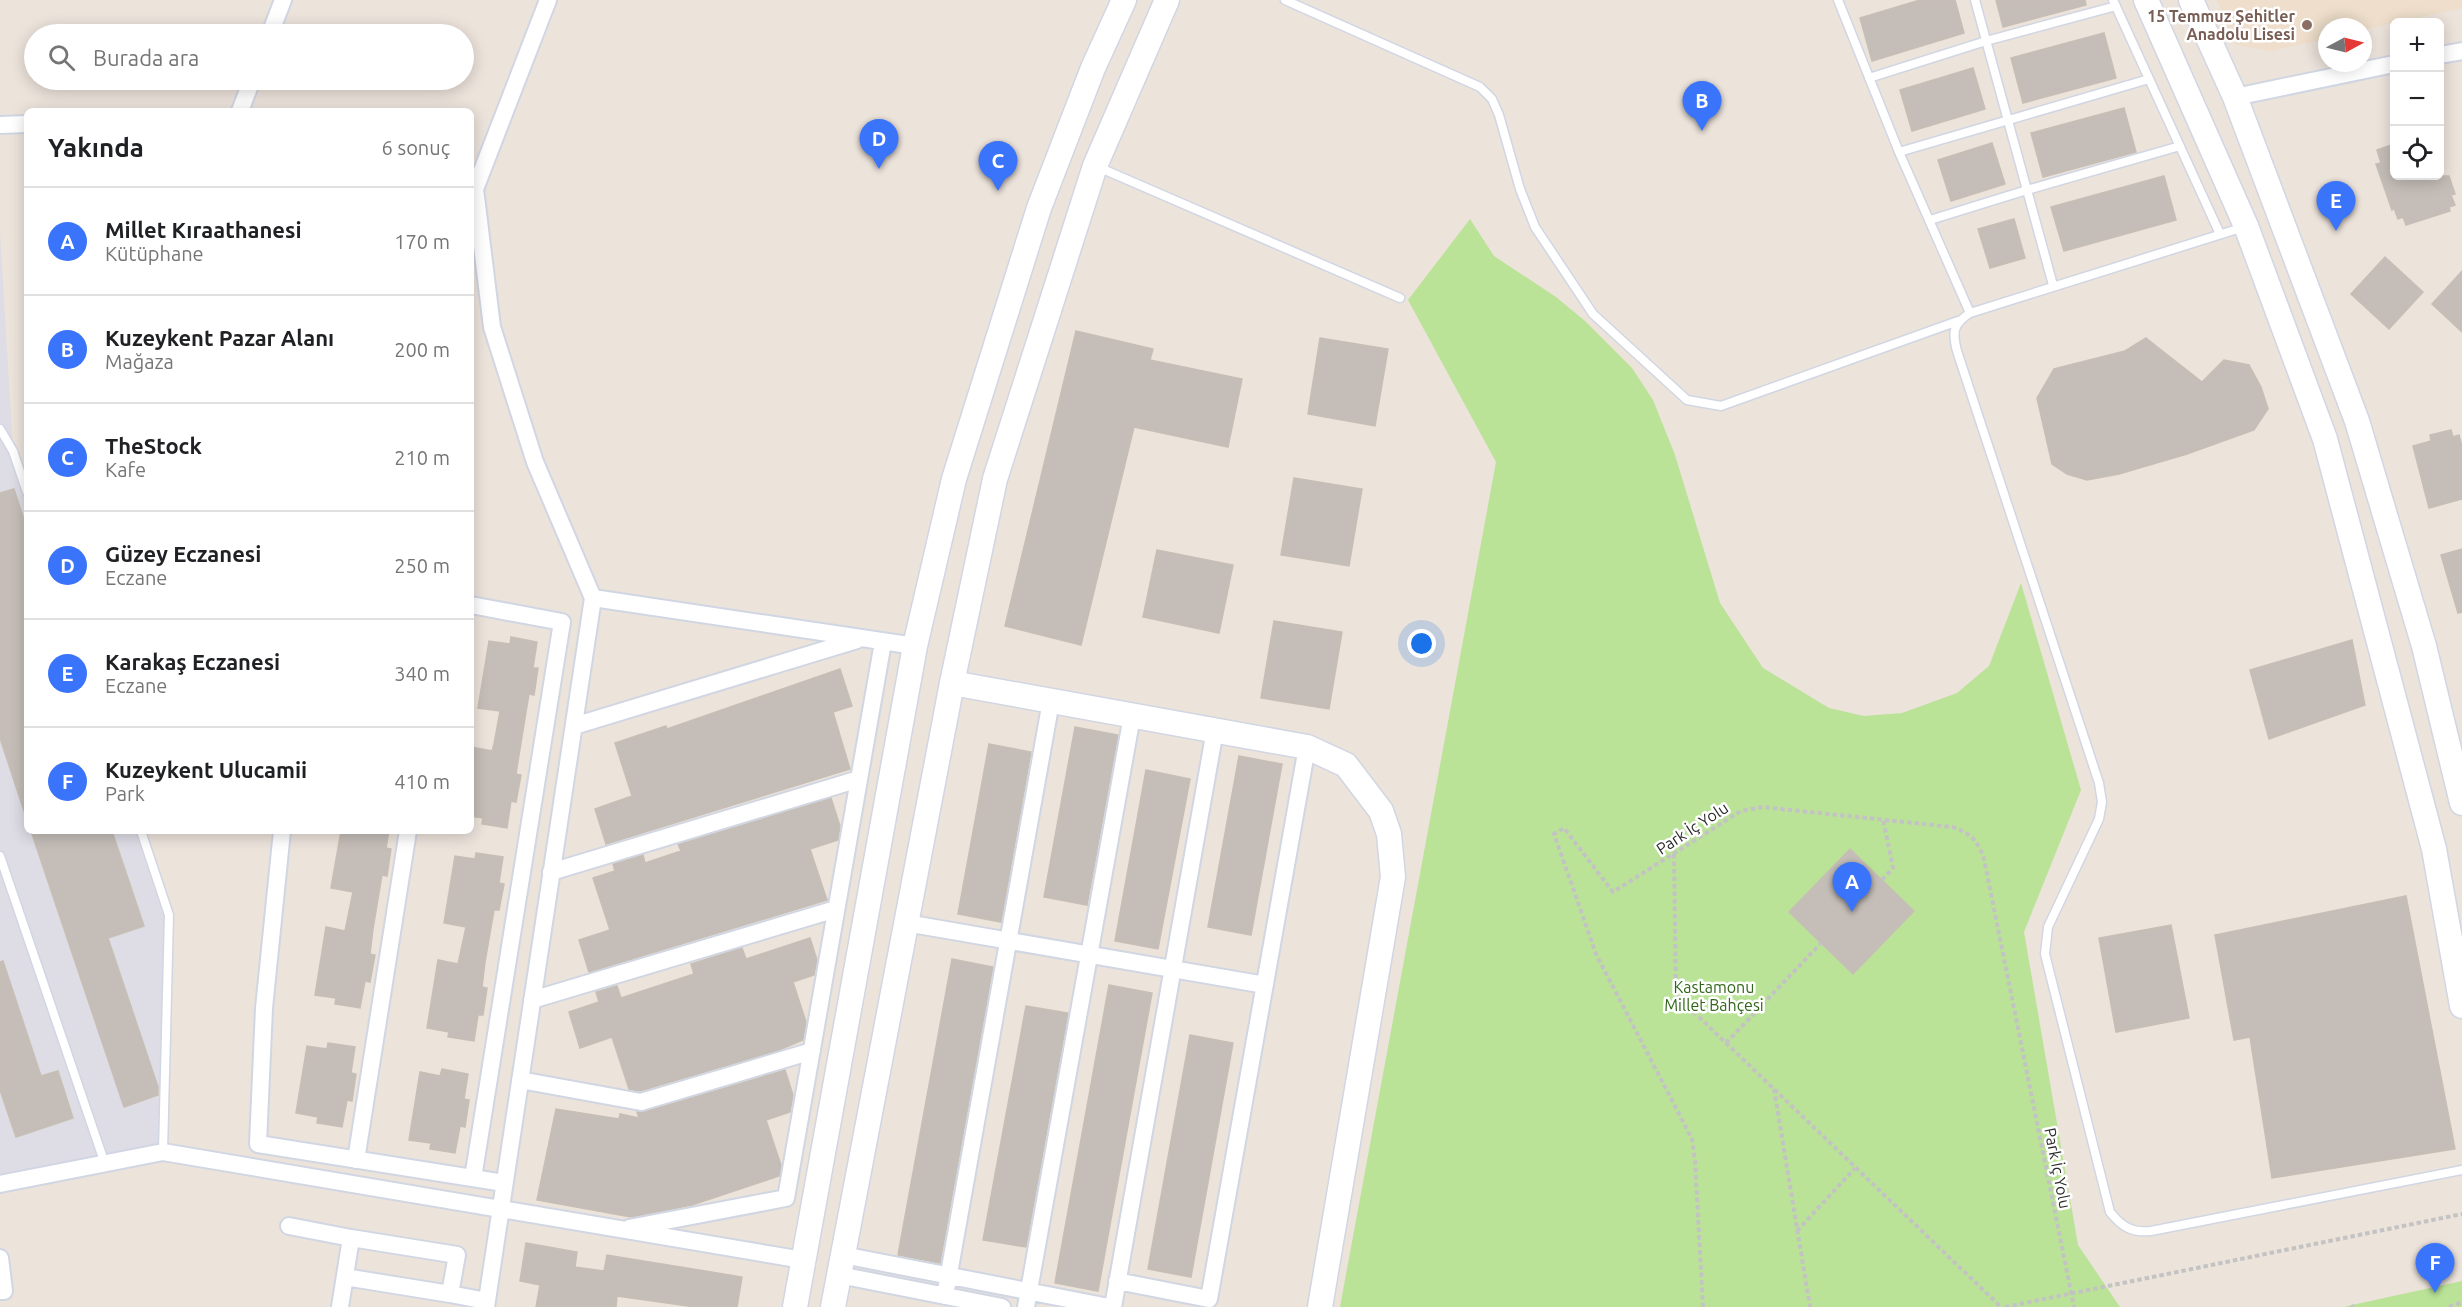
<!DOCTYPE html>
<html lang="tr">
<meta charset="utf-8">
<style>
:root{--surface:#fff;--page:#f2f2f2;--text:#202124;--muted:#757577;--line:#e0e0e0;--accent:#3974fb}
body{margin:0;font-family:Ubuntu,sans-serif;background:var(--page);color:var(--text)}
.controls{position:absolute;right:18px;top:18px;display:grid;overflow:hidden;border-radius:9px;box-shadow:0 3px 15px #0003}
.controls button{width:54px;height:54px;display:grid;place-items:center;padding:0;border:0;border-bottom:2px solid var(--line);background:var(--surface);color:var(--text);font:30px sans-serif}
.compass{position:absolute;left:2318px;top:18px;width:54px;height:54px;border-radius:50%;background:var(--surface);box-shadow:0 3px 15px #0003;rotate:83deg}
.you{position:absolute;left:1422px;top:644px;width:21px;height:21px;margin:-15px;border:4px solid #fff;border-radius:50%;background:#1a73e8;box-shadow:0 0 0 9px #1a73e833}
.badge{display:grid;place-items:center;width:39px;height:39px;border-radius:50%;background:var(--accent);color:#fff;font-size:20px;font-weight:700}
.pin{position:absolute;translate:-50% -50px;filter:drop-shadow(0 2px 3px #0008)}
.pin::after{content:'';position:absolute;top:32px;width:21px;height:18px;background:inherit;clip-path:polygon(0 0,100% 0,50% 100%)}
.list{margin:0;padding:0;list-style:none}
h2{display:flex;justify-content:space-between;align-items:center;height:78px;margin:0;padding:0 24px;font-size:26px}
h2 small{font-size:20px;font-weight:400;color:var(--muted)}
.list li{display:grid;grid-template-columns:39px 1fr auto;gap:18px;align-items:center;box-sizing:border-box;height:108px;padding:0 24px;border-top:2px solid var(--line)}
.list b{display:block;font-size:22px;white-space:nowrap}
.list p{margin:0;font-size:20px;white-space:nowrap;color:var(--muted)}
.list em{font-size:20px;font-style:normal;color:var(--muted)}
.icon{flex:none;width:33px;height:33px;fill:none;stroke:currentColor;stroke-width:2;stroke-linecap:round;stroke-linejoin:round}
.map{position:relative;flex:none;width:2462px;height:1307px;overflow:hidden}
.search{position:absolute;background:var(--surface);box-shadow:0 3px 15px #0003;left:24px;top:24px;width:450px;height:66px;display:flex;align-items:center;gap:15px;box-sizing:border-box;padding:0 21px;border-radius:33px;color:var(--muted);font-size:22px}
.panel{position:absolute;background:var(--surface);box-shadow:0 3px 15px #0003;left:24px;top:108px;width:450px;height:726px;border-radius:9px}
.map>svg:first-child{display:block}
</style>
<div class="map">
<svg width="2462" height="1307" viewBox="0 0 2462 1307">
<rect width="100%" height="100%" fill="#ece3db"/>
<path fill="#dedce4" d="M0 232 13 451 27 492V831H141L169 915 163 1152 0 1184Z"/>
<path fill="#eedecb" d="M2217 0H2462V8L2363 30V27H2327V39L2271 51 2236 45Z"/>
<path fill="#bae397" d="M1470 219 1494 256 1556 297 1585 321 1632 368 1653 400 1675 455 1720 603 1763 668 1829 708 1864 716 1902 713 1957 693 1989 666 2021 583 2081 790 2024 932 2078 1245 2120 1307H1340L1496 462 1408 300Z
M2462 1281V1307H2344L2352 1305Z"/>
<path fill="#c4bdb8" stroke="#c7bfb5" stroke-width="1.5" d="M1920 0H1955L1964 33 1872 61 1860 18Z
M1996 0H2085L2086 5 2003 27Z
M2104 33 2116 78 2023 103 2011 58Z
M1973 68 1985 109 1912 131 1900 90Z
M2124 108 2136 152 2043 177 2031 133Z
M1992 143 2005 184 1951 201 1938 160Z
M2394 144V176H2449L2455 194 2451 195 2455 205 2449 207 2450 211 2406 225 2403 217 2398 219 2394 208 2392 210 2376 164 2381 163 2377 150Z
M2164 176 2176 220 2064 251 2051 207Z
M2014 219 2025 258 1990 268 1978 229Z
M2385 257 2423 292 2389 329 2351 294Z
M2462 271V332L2432 304Z
M1076 331 1153 349 1150 360 1242 379 1228 447 1134 427 1081 645 1005 626Z
M1320 338 1388 349 1375 426 1308 414Z
M2146 338 2202 382 2224 360 2249 365 2261 387 2268 409 2254 430 2187 454 2119 474 2087 480 2067 474 2052 464 2037 398 2054 369 2125 351Z
M2451 430 2453 437 2459 435 2462 446V499L2429 508 2413 446 2431 441 2430 435Z
M1294 478 1362 489 1349 566 1281 555Z
M14 489 27 529V811H24L0 738V493Z
M2462 549V612L2458 613 2441 555Z
M1157 550 1233 565 1219 633 1143 617Z
M1274 621 1342 632 1329 709 1261 698Z
M511 637 537 642 533 668H538L534 695 529 694 520 749 516 774 521 775 516 802 511 801 507 828 482 824 483 818 471 816V747L492 751 494 744 500 711 478 708 489 641 510 644Z
M2352 640 2365 705 2269 739 2250 670Z
M840 669 852 706 833 712 850 769 606 844 595 809 632 796 615 743 666 726 667 729Z
M1075 727 1118 735 1087 905 1044 897Z
M989 744 1031 752 1001 922 958 914Z
M1239 756 1282 764 1251 935 1208 927Z
M1146 770 1190 779 1158 949 1115 941Z
M831 798 840 826 838 840 810 849 827 900 589 972 579 940 610 930 593 878 615 871 613 864 643 855 645 863 681 851 678 844Z
M31 831H112L144 926 108 938 158 1087V1095L124 1107Z
M341 831H389L386 848 391 849 387 876 382 875 373 929 370 954 375 955 370 982 365 981 360 1008 335 1004 336 998 315 995 326 927 345 931 353 892 331 888Z
M1850 849 1914 911 1853 974 1789 912Z
M476 853 503 857 499 883 504 884 499 910H494L485 962 482 987 487 988 483 1015H478L474 1041 448 1037 449 1032 427 1028 438 960 458 964 466 927 444 923 455 856 475 859Z
M2406 896 2455 1149 2272 1178 2250 1037 2234 1040 2215 935Z
M2171 925 2189 1018 2116 1032 2099 938Z
M810 938 817 960 814 975 793 982 806 1022 803 1040 779 1050 640 1091 629 1089 612 1037 580 1048 569 1012 599 1002 596 992 617 986 621 998 694 974 691 964 742 948 746 959Z
M952 959 993 967 940 1263 898 1255Z
M3 961 41 1076 58 1071 73 1118 16 1137 0 1090V962Z
M1109 985 1152 993 1098 1291 1055 1283Z
M1026 1006 1068 1013 1026 1247 983 1240Z
M1190 1035 1233 1043 1191 1277 1148 1269Z
M328 1043 355 1047 351 1073 356 1074 352 1101 347 1100 342 1127 317 1123 318 1117 296 1113 307 1046 327 1049Z
M442 1069 468 1074 464 1099 469 1100 465 1127 460 1126 455 1153 430 1149 431 1143 409 1140 420 1072 440 1076Z
M785 1070 793 1095 790 1112 766 1120 781 1165 779 1176 692 1205 631 1217 537 1200 556 1109 619 1119 620 1114 639 1118 637 1112H644Z
M526 1243 577 1252 575 1267 604 1271 607 1255 742 1277 737 1307H695L617 1296 616 1307H536L540 1285 520 1281Z"/>
<g fill="none" stroke-linecap="round" stroke-linejoin="round">
<defs>
<path id="lane" d="M1285 0 1480 87 1492 99 1499 115 1520 189 1535 227 1593 314 1687 400 1721 406 1958 321
M1838 0 1899 152 1970 313 2244 227
M1975 0 2053 285
M2113 0 2220 234
M1869 78 1986 41 2116 6
M1899 152 2149 79
M1098 167 1400 298
M1930 220 2027 190 2180 146
M1970 313C1953 324 1952 332 1957 351L2099 783 2102 802 2099 819 2048 927 2045 954 2110 1212C2122 1227 2132 1233 2151 1231L2462 1170
M0 429 13 451 27 492
M141 831 169 915 163 1152
M0 856 105 1164"/>
<path id="street" d="M270 34 283 0
M2440 55 2462 51
M2235 97 2394 64
M240 111 252 80
M0 125 27 124
M593 598 915 646
M471 605 562 622 473 1178
M574 726 857 640
M282 831 264 1008 258 1144 504 1183
M551 872 859 779
M906 923 1265 985
M532 1000 836 909
M520 1080 641 1102 812 1051
M356 1160 408 831
M0 1184 163 1152 803 1260
M289 1226 351 1238
M629 1228 786 1198 883 642
M843 1255 1109 1307
M0 1258 4 1291H0
M839 1275 1002 1307
M1117 1281 1209 1299 1307 747
M450 1294 487 1301
M945 1296 1051 701
M340 1307 351 1238 457 1255 450 1294 345 1277
M486 1307 593 598 535 462 492 327 475 189 548 0
M1026 1307 1132 716
M1113 1307 1215 730"/>
<path id="secondary" d="M2146 0 2246 226 2325 439 2434 849 2462 1006
M2191 0 2235 97 2357 421 2424 646 2462 803
M952 683 1307 747 1346 765 1381 811 1389 834 1393 877 1320 1307
M795 1307 915 646 954 479 1039 208 1093 68 1124 0
M833 1307 952 683 995 479 1095 166 1167 0"/>
</defs>
<use href="#lane" stroke="#d1d6e3" stroke-width="11"/>
<use href="#street" stroke="#d1d6e3" stroke-width="20"/>
<use href="#secondary" stroke="#d1d6e3" stroke-width="27"/>
<path stroke="#c3c3c3" stroke-width="4" stroke-dasharray="4.5 3" stroke-linecap="butt" d="M1674 854 1676 995 2001 1307
M1882 880 1893 868 1883 819
M1726 1043 1821 943
M1774 1089 1810 1307
M1797 1231 1855 1168
M2352 1305 2353 1307
M1703 1307 1695 1161 1692 1139 1596 954 1554 834 1564 828 1613 892 1741 811 1762 807 1952 827C1971 833 1978 841 1984 859L2074 1307
M2005 1307 2462 1214
M2449 1307 2462 1302"/>
<use href="#lane" stroke="#fff" stroke-width="8"/>
<use href="#street" stroke="#fff" stroke-width="16"/>
<use href="#secondary" stroke="#fff" stroke-width="24"/>
</g>
<circle fill="#8d6e63" stroke="#fff" stroke-width="2" cx="2307" cy="25" r="6"/>
<g text-anchor="middle" stroke-width="5" stroke-linejoin="round" paint-order="stroke">
<g font-size="16" font-weight="bold" fill="#785e54" stroke="#fff" text-anchor="end">
<text x="2295" y="22">15 Temmuz Şehitler<tspan x="2295" dy="18">Anadolu Lisesi</tspan></text>
</g>
<g font-size="16" fill="#2a2a2a" stroke="#fff">
<text transform="translate(1692 828) rotate(-33)" y="6">Park İç Yolu</text>
<text transform="translate(2058 1168) rotate(79)" y="6">Park İç Yolu</text>
</g>
<g font-size="16" fill="#326719" stroke="#fff">
<text x="1714" y="993">Kastamonu<tspan x="1714" dy="18">Millet Bahçesi</tspan></text>
</g>
</g>
</svg>
<div class="controls">
<button>+</button>
<button>−</button>
<button><svg class="icon" aria-label="locate" viewBox="0 0 24 24"><circle cx="12" cy="12" r="6"/><path d="M12 2v4M12 18v4M2 12h4M18 12h4"/></svg></button>
</div>
<svg class="compass" viewBox="-18 -18 36 36"><path d="M0-13l5 13h-10z" fill="#e53935"/><path d="M0 13l5-13h-10z" fill="#757577"/></svg>
<div class="you"></div>
<div class="pin badge" style="left:1852px;top:912px">A</div>
<div class="pin badge" style="left:1702px;top:131px">B</div>
<div class="pin badge" style="left:998px;top:191px">C</div>
<div class="pin badge" style="left:879px;top:169px">D</div>
<div class="pin badge" style="left:2336px;top:231px">E</div>
<div class="pin badge" style="left:2435px;top:1293px">F</div>
<div class="search"><svg class="icon" aria-label="search" viewBox="0 0 24 24"><circle cx="10" cy="10" r="6"/><path d="M15 15l6 6"/></svg>Burada ara</div>
<section class="panel">
<h2>Yakında<small>6 sonuç</small></h2>
<ul class="list">
<li><span class="badge">A</span><div><b>Millet Kıraathanesi</b><p>Kütüphane</p></div><em>170 m</em></li>
<li><span class="badge">B</span><div><b>Kuzeykent Pazar Alanı</b><p>Mağaza</p></div><em>200 m</em></li>
<li><span class="badge">C</span><div><b>TheStock</b><p>Kafe</p></div><em>210 m</em></li>
<li><span class="badge">D</span><div><b>Güzey Eczanesi</b><p>Eczane</p></div><em>250 m</em></li>
<li><span class="badge">E</span><div><b>Karakaş Eczanesi</b><p>Eczane</p></div><em>340 m</em></li>
<li><span class="badge">F</span><div><b>Kuzeykent Ulucamii</b><p>Park</p></div><em>410 m</em></li>
</ul>
</section>
</div>
